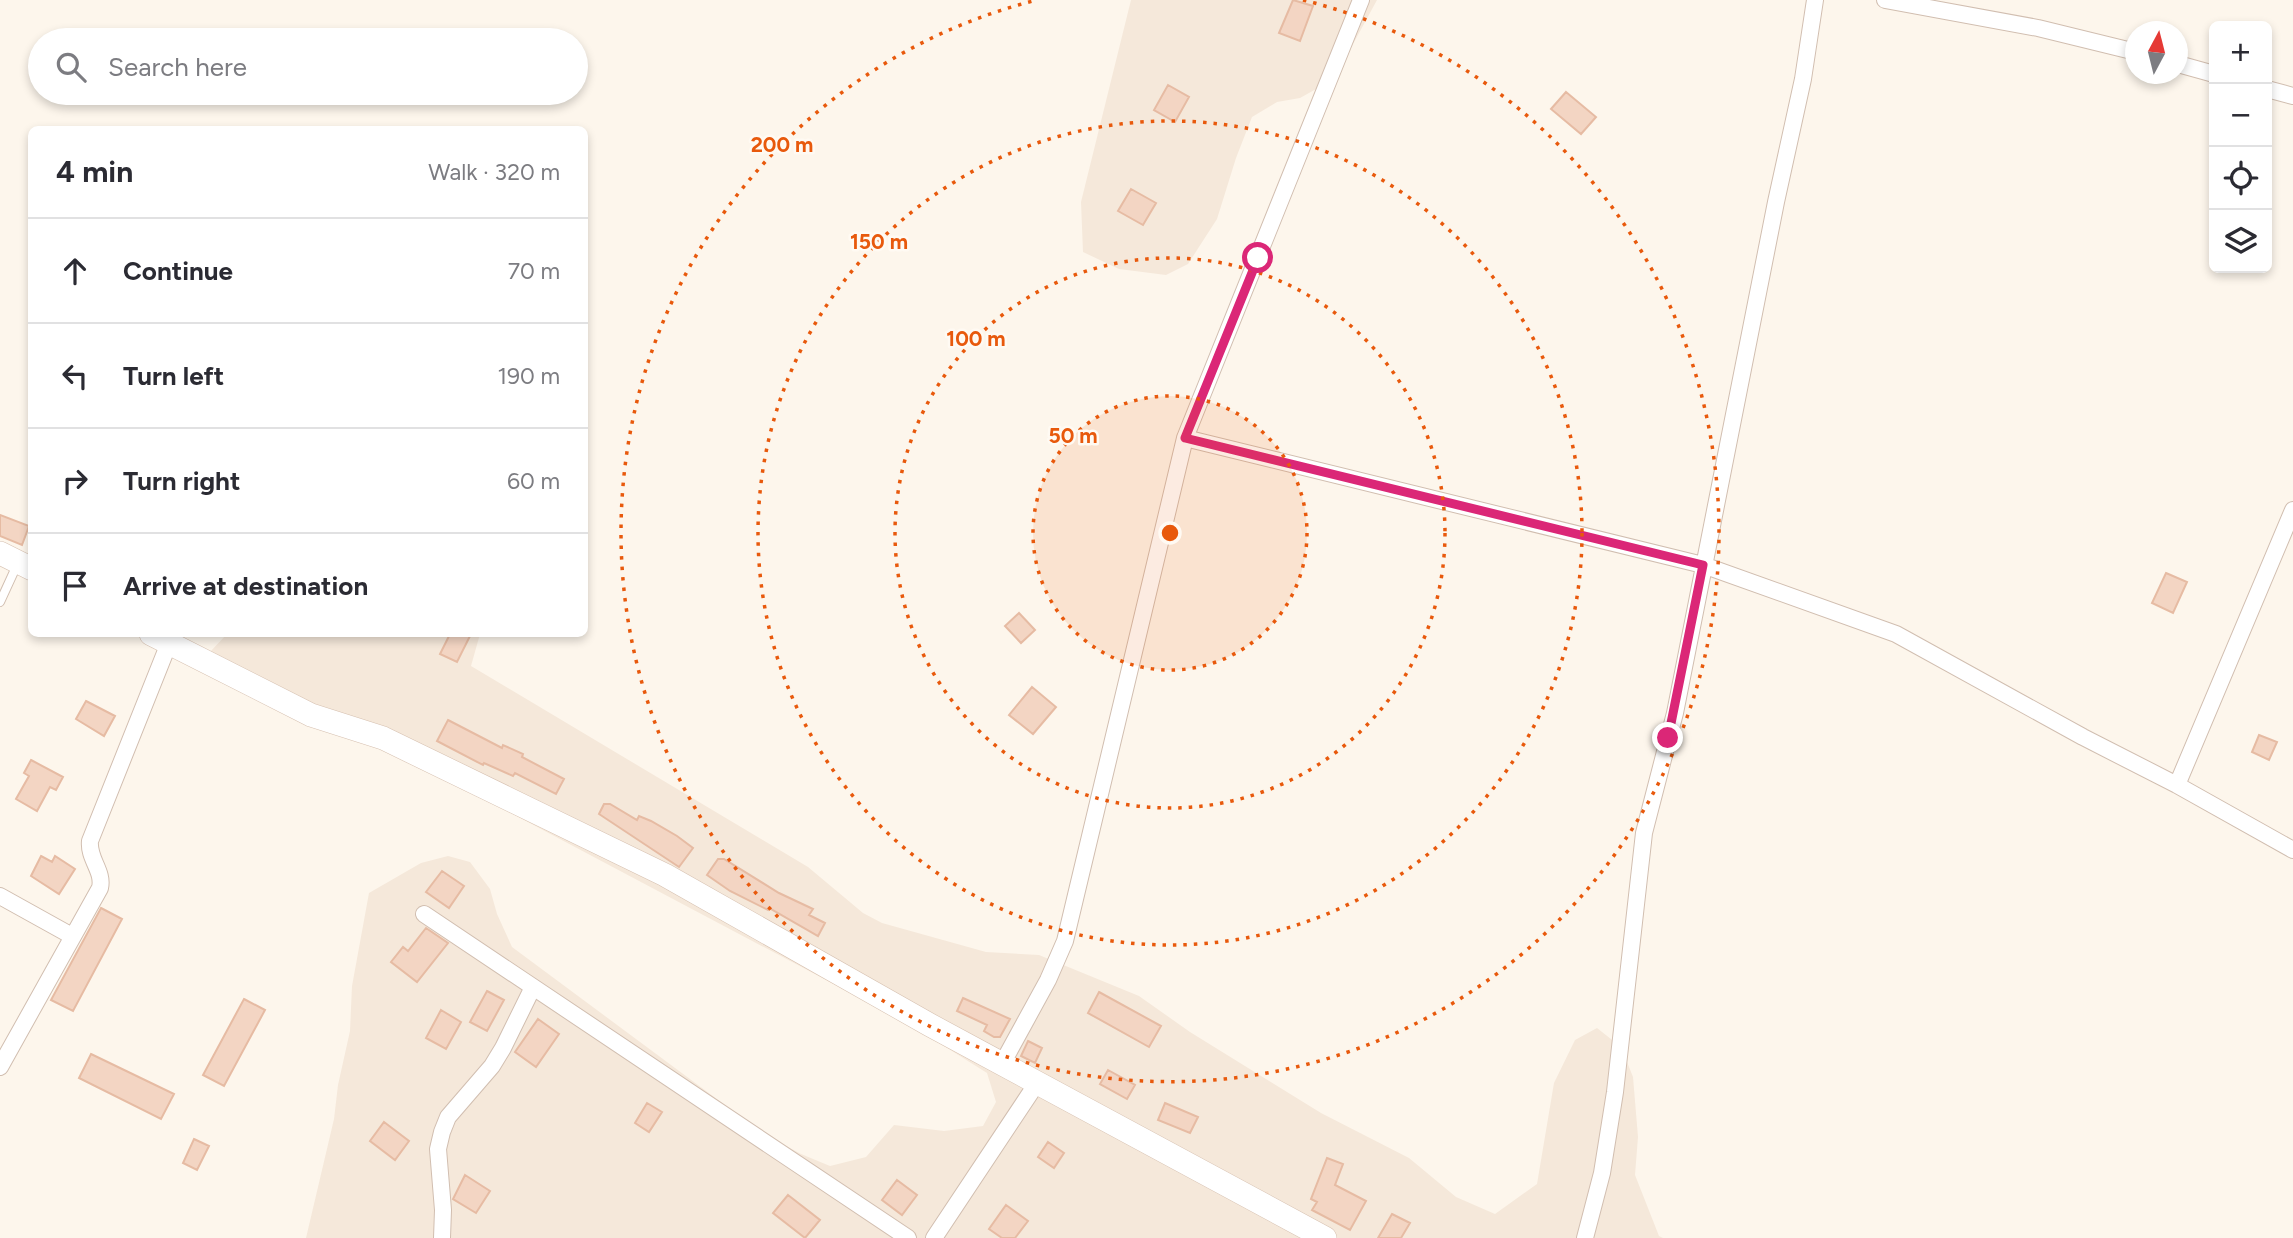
<!DOCTYPE html>
<meta charset="utf-8">
<style>
:root{--surface:#fff;--page:#f2f2f3;--text:#2b2b33;--muted:#7c7c81;--line:#e1e1e2}
body{margin:0;font-family:Figtree,sans-serif;background:var(--page);color:var(--text)}
.controls{position:absolute;right:21px;top:21px;display:grid;overflow:hidden;border-radius:10px;box-shadow:0 4px 10px #0003}
.controls button{width:63px;height:63px;display:grid;place-items:center;padding:0;border:0;border-bottom:2px solid var(--line);background:var(--surface);color:var(--text);font:35px sans-serif}
.compass{position:absolute;left:2125px;top:21px;width:63px;height:63px;border-radius:50%;background:var(--surface);box-shadow:0 4px 10px #0003;rotate:7deg}
.stop{position:absolute;width:21px;height:21px;margin:-16px;border:5px solid #db2777;border-radius:50%;background:#fff}
.stop.end{background:#db2777;border-color:#fff;box-shadow:0 2px 7px #0008}
.list{margin:0;padding:0;list-style:none}
h2{display:flex;justify-content:space-between;align-items:center;height:91px;margin:0;padding:0 28px;font-size:30px}
h2 small{font-size:23px;font-weight:400;color:var(--muted)}
.list li{display:grid;grid-template-columns:46px 1fr auto;gap:21px;align-items:center;box-sizing:border-box;height:105px;padding:0 28px;border-top:2px solid var(--line)}
.list b{display:block;font-size:26px;white-space:nowrap}
.list em{font-size:23px;font-style:normal;color:var(--muted)}
.icon{flex:none;width:38px;height:38px;fill:none;stroke:currentColor;stroke-width:2;stroke-linecap:round;stroke-linejoin:round}
.map{position:relative;flex:none;width:2293px;height:1238px;overflow:hidden}
.search{position:absolute;background:var(--surface);box-shadow:0 4px 10px #0003;left:28px;top:28px;width:560px;height:77px;display:flex;align-items:center;gap:18px;box-sizing:border-box;padding:0 24px;border-radius:38px;color:var(--muted);font-size:26px}
.panel{position:absolute;background:var(--surface);box-shadow:0 4px 10px #0003;left:28px;top:126px;width:560px;height:511px;border-radius:10px}
.map>svg:first-child{display:block}
</style>
<div class="map">
<svg width="2293" height="1238" viewBox="0 0 2293 1238">
<rect width="100%" height="100%" fill="#fdf6ec"/>
<path fill="#f5e8da" d="M1131 0H1377L1334 79 1300 98 1277 102 1252 117 1236 158 1217 219 1188 264 1166 275 1119 269 1083 252 1081 202Z
M227 634H480L471 666 808 867 863 913 882 923 986 952 1039 955 1139 996 1190 1032 1321 1113 1409 1158 1456 1197 1495 1214 1537 1184 1554 1083 1575 1040 1597 1028 1621 1047 1633 1077 1638 1137 1635 1175 1659 1236 1663 1238H306L334 1119 338 1085 350 1031 352 986 369 893 421 863 448 856 470 862 490 889 497 914 512 947 764 1134 801 1154 830 1166 866 1157 894 1125 944 1131 983 1126 996 1102 987 1073 909 1024 209 653Z"/>
<path fill="#f3d5c3" stroke="#e6bba3" stroke-width="2" d="M1293 0 1313 6 1300 41 1279 33Z
M1168 85 1189 97 1175 122 1154 110Z
M1566 92 1596 117 1581 134 1551 109Z
M1131 189 1156 203 1143 225 1118 211Z
M0 515 29 526 22 545 0 536Z
M2166 573 2187 582 2173 613 2152 603Z
M1019 613 1035 630 1021 643 1005 626Z
M450 634H471L457 662 440 654Z
M1032 687 1056 707 1033 734 1009 715Z
M86 701 115 716 104 736 76 719Z
M448 720 502 748 503 745 523 754 522 757 564 779 556 794 515 773 513 776 484 763 483 765 437 741Z
M2259 735 2277 742 2269 760 2252 752Z
M31 760 63 777 56 790 50 787 37 811 16 799 29 776 24 773Z
M604 804H610L637 820 639 816 651 821 677 836 693 848 679 867 599 814Z
M41 856 52 862 55 856 75 869 59 894 31 876Z
M718 859H724L779 893 813 909 809 915 825 923 818 936 769 908 768 910 730 891 707 875Z
M442 871 464 886 449 908 426 892Z
M101 908 122 919 73 1011 51 1000Z
M426 928 448 943 417 982 391 962 403 947 408 951Z
M487 991 504 1000 487 1031 470 1022Z
M1099 992 1161 1026 1149 1047 1088 1013Z
M963 998 1010 1019 1000 1037H994L984 1031 987 1025 957 1011Z
M244 999 265 1010 224 1086 203 1075Z
M441 1010 461 1022 446 1049 426 1038Z
M538 1019 559 1034 536 1067 515 1052Z
M1028 1041 1042 1048 1035 1063 1021 1056Z
M91 1054 174 1094 161 1119 79 1078Z
M1108 1070 1135 1085 1127 1099 1100 1084Z
M647 1103 662 1112 649 1132 635 1123Z
M1165 1103 1198 1117 1190 1133 1158 1120Z
M384 1122 409 1141 395 1160 370 1141Z
M194 1139 209 1146 197 1170 183 1163Z
M1048 1142 1064 1153 1054 1168 1038 1157Z
M1327 1158 1343 1164 1335 1185 1366 1201 1350 1230 1312 1210 1317 1202 1311 1199Z
M465 1175 490 1191 476 1213 453 1199Z
M897 1180 917 1195 902 1215 882 1200Z
M788 1195 820 1220 805 1238 773 1213Z
M1006 1205 1028 1221 1015 1238H1002L989 1229Z
M1392 1214 1410 1223 1401 1238H1378Z"/>
<g fill="none" stroke-linecap="round" stroke-linejoin="round">
<defs>
<path id="service" d="M0 602 17 565"/>
<path id="minor" d="M1885 0 2038 28 2136 52
M2178 64 2214 74
M2267 89 2293 96
M1185 438 1703 565 1896 634 2083 737 2177 785 2293 850
M2177 785 2293 510
M0 896 72 936
M424 914 908 1238
M1002 1064 1048 980 1065 941 1185 438 1361 0
M0 1067 100 888C104 871 88 859 90 841L169 643
M442 1238 443 1210 438 1149 442 1132 448 1117 492 1066 503 1048 533 987
M934 1238 1037 1083
M1585 1238 1602 1173 1615 1092 1644 833 1675 713 1776 202 1803 79 1815 0"/>
<path id="secondary" d="M0 553 32 569
M151 634 311 715 383 738 665 875 930 1025 1325 1238"/>
</defs>
<use href="#service" stroke="#d1beb0" stroke-width="10"/>
<use href="#minor" stroke="#d1beb0" stroke-width="18"/>
<use href="#secondary" stroke="#d6c0b0" stroke-width="24"/>
<use href="#service" stroke="#fff" stroke-width="8"/>
<use href="#minor" stroke="#fff" stroke-width="16"/>
<use href="#secondary" stroke="#fff" stroke-width="23"/>
</g>
<g fill="none" stroke-linecap="round" stroke-linejoin="round">
<path stroke="#db2777" stroke-width="9" d="M1258 258 1185 438 1703 565 1668 738"/>
</g>
<circle cx="1170" cy="533" r="137" fill="#e8590c" fill-opacity=".12"/>
<g fill="none" stroke="#e8590c" stroke-width="3.5" stroke-dasharray="3.5 7">
<circle cx="1170" cy="533" r="137"/>
<circle cx="1170" cy="533" r="275"/>
<circle cx="1170" cy="533" r="412"/>
<path d="M1303 0A549 549 0 1 1 1037 0"/>
</g>
<circle cx="1170" cy="533" r="10" fill="#e8590c" stroke="#fffaf3" stroke-width="3.5"/>
<g font-size="21" text-anchor="middle" font-weight="bold" fill="#e8590c" stroke="#fffaf3" stroke-width="5" stroke-linejoin="round" paint-order="stroke">
<text x="782" y="152">200 m</text>
<text x="879" y="249">150 m</text>
<text x="976" y="346">100 m</text>
<text x="1073" y="443">50 m</text>
</g>
</svg>
<div class="controls">
<button>+</button>
<button>−</button>
<button><svg class="icon" aria-label="locate" viewBox="0 0 24 24"><circle cx="12" cy="12" r="6"/><path d="M12 2v4M12 18v4M2 12h4M18 12h4"/></svg></button>
<button><svg class="icon" aria-label="layers" viewBox="0 0 24 24"><path d="M12 4l9 5-9 5-9-5zM3 14l9 5 9-5"/></svg></button>
</div>
<svg class="compass" viewBox="-18 -18 36 36"><path d="M0-13l5 13h-10z" fill="#e53935"/><path d="M0 13l5-13h-10z" fill="#7c7c81"/></svg>
<div class="stop" style="left:1258px;top:258px"></div>
<div class="stop end" style="left:1668px;top:738px"></div>
<div class="search"><svg class="icon" aria-label="search" viewBox="0 0 24 24"><circle cx="10" cy="10" r="6"/><path d="M15 15l6 6"/></svg>Search here</div>
<section class="panel">
<h2>4 min<small>Walk · 320 m</small></h2>
<ul class="list">
<li><svg class="icon" aria-label="ahead" viewBox="0 0 24 24"><path d="M12 20V5M6 11l6-6 6 6"/></svg><div><b>Continue</b></div><em>70 m</em></li>
<li><svg class="icon" aria-label="left" viewBox="0 0 24 24"><path d="M17 20v-9H6M10 6l-5 5 5 5"/></svg><div><b>Turn left</b></div><em>190 m</em></li>
<li><svg class="icon" aria-label="right" viewBox="0 0 24 24"><path d="M7 20v-9h11M14 6l5 5-5 5"/></svg><div><b>Turn right</b></div><em>60 m</em></li>
<li><svg class="icon" aria-label="arrive" viewBox="0 0 24 24"><path d="M6 21V4h12l-3 4 3 4H6"/></svg><div><b>Arrive at destination</b></div></li>
</ul>
</section>
</div>
